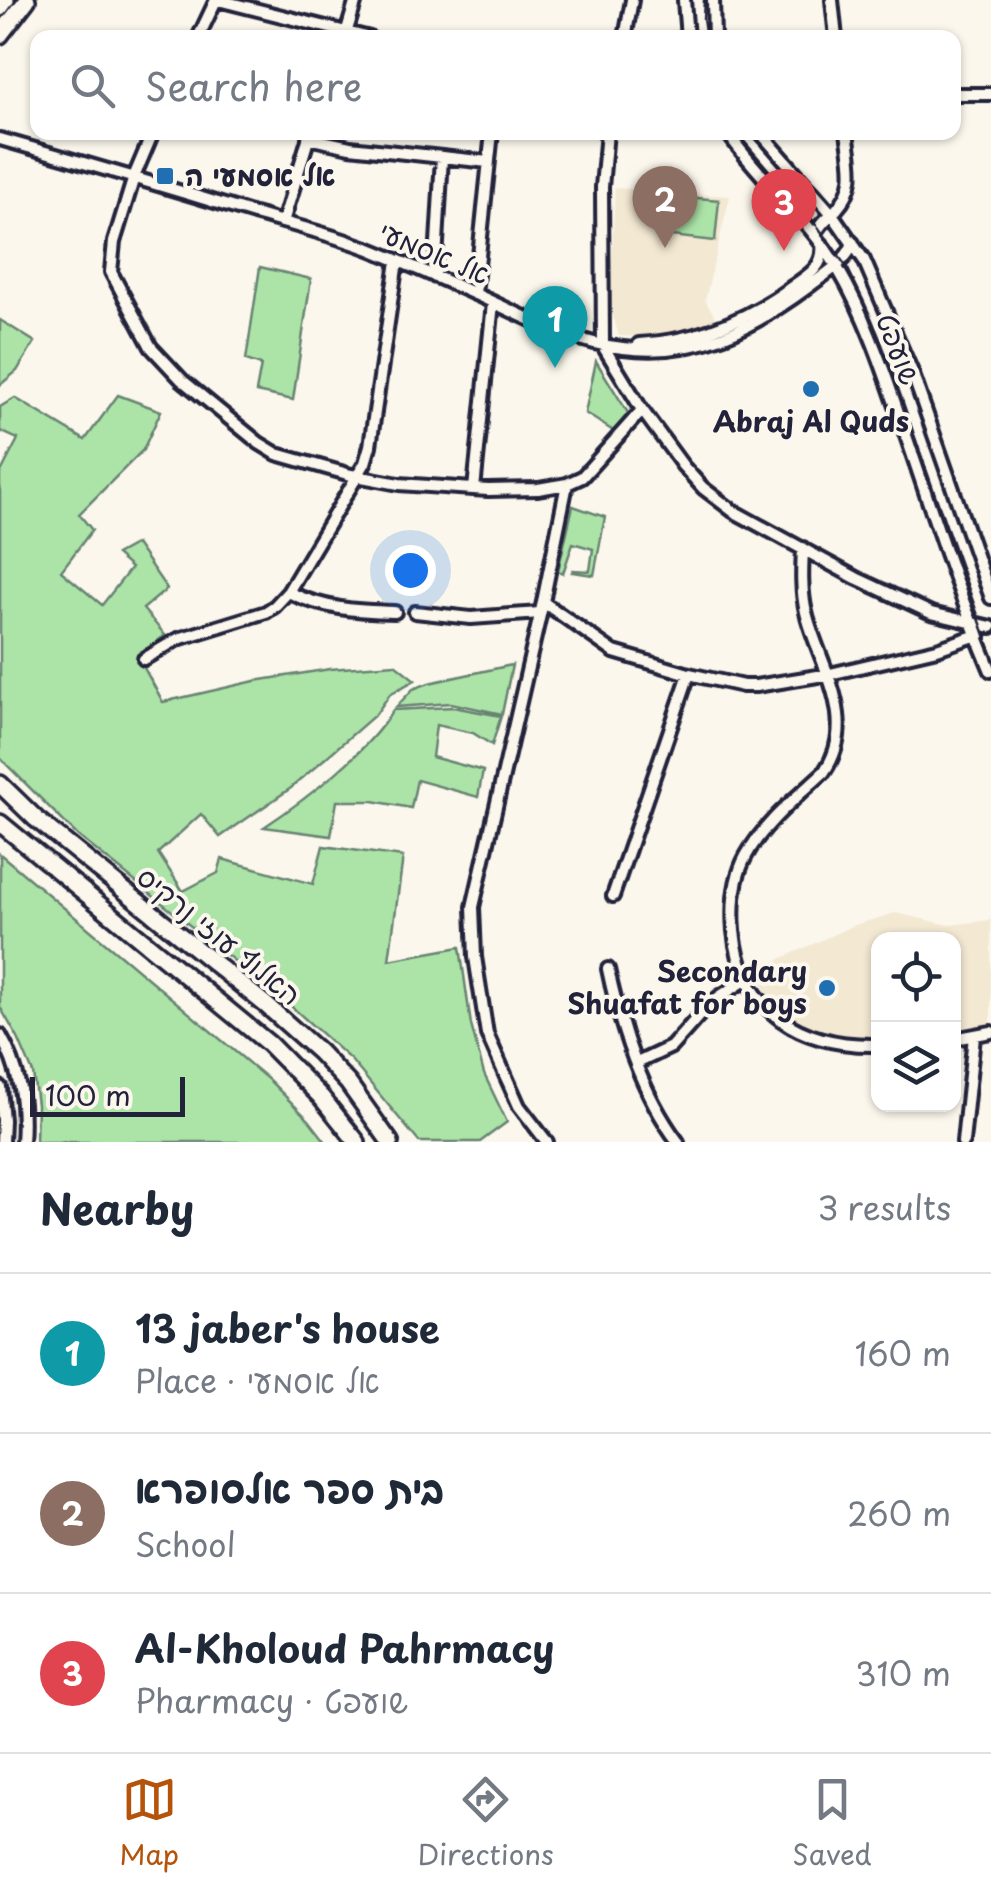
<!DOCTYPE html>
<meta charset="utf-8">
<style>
:root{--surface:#fff;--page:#f6f6f7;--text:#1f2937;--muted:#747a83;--line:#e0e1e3;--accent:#b45309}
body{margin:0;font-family:"Playpen Sans","Playpen Sans Hebrew",sans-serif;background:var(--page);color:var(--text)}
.controls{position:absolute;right:30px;bottom:30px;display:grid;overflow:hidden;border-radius:20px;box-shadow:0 2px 8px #0004}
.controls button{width:90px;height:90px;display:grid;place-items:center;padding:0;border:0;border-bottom:2px solid var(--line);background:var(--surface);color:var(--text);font:50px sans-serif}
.scale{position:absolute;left:30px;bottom:25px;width:155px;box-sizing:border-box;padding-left:10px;border:5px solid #22223b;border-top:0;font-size:28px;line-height:35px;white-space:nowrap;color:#22223b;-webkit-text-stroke:8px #fbf7ec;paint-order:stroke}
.you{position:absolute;left:410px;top:570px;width:35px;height:35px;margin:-25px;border:8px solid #fff;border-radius:50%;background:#1a73e8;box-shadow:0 0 0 15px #1a73e833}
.badge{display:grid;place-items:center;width:65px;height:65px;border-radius:50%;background:var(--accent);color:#fff;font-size:32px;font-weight:700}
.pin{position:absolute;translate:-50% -82px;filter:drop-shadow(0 2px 5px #0008)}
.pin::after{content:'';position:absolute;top:52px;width:35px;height:30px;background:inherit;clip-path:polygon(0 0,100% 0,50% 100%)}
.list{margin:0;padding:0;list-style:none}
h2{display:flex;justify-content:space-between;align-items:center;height:130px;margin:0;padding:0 40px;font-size:42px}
h2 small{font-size:32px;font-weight:400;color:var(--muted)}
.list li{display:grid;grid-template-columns:65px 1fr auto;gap:30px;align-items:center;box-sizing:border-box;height:160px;padding:0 40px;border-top:2px solid var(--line)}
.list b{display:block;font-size:38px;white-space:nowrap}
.list p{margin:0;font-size:32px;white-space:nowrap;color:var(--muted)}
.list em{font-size:32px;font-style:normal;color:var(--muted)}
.icon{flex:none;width:55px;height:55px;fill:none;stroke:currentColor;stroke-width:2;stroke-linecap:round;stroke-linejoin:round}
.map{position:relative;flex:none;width:991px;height:1142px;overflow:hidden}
.search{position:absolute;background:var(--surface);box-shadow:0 2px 8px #0004;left:30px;right:30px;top:30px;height:110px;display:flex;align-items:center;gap:25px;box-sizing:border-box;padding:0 35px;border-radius:20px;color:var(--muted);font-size:38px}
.sheet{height:610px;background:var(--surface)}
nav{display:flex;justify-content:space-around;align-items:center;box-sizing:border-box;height:140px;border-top:2px solid var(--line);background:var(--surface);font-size:28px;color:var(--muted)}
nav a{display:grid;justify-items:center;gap:5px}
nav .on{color:var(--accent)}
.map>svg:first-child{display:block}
</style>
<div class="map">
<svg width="991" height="1142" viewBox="0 0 991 1142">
<rect width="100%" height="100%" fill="#fbf7ec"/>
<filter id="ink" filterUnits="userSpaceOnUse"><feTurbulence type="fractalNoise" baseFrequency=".01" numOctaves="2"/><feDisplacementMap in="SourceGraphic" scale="20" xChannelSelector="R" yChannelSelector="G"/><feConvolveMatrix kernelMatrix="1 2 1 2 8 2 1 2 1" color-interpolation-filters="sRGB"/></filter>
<g filter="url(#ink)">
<path fill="#f3e8d2" d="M615 188 730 196 705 300 719 323 689 332 653 337 619 336 610 308Z
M895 913 950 925 991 920V1026L954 1031V939H878V1034L862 1040 821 1032 790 1016 766 995 761 976 765 966 852 926Z"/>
<path fill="#ace4a8" stroke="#678372" stroke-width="2.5" d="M675 196 719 200 715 241 671 236Z
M260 267 311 279 293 400 256 392 261 365 246 360Z
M0 320 35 342 17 371 0 385Z
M596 361 628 413 615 432 585 413Z
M118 395 161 411 143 450 79 514 92 530 61 571 102 605 131 568 116 555 136 544 167 589 143 609 165 635 138 657 163 702 255 681 330 669 395 664 415 680 390 694 376 714 291 788 220 837 201 814 158 853 183 891 218 873 222 859 313 884 323 846 403 857 389 960 460 947 471 1025 484 1074 507 1122 480 1142H419L351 1060 292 1007 78 836 0 758V474L18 439 0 431V407L15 398 85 440Z
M573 506 605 517 594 575 572 572 573 570 590 571 593 549 573 543 563 573 558 571Z
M512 665 502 714 451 703 396 707 413 689 429 683Z
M453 707 501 716 492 745 473 733 436 725 432 757 483 771 478 797 417 780 411 808 373 801H337L331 836 264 827C306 799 367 753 393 710Z
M0 854 270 1081 309 1120 326 1142H36L37 1105 33 1073 18 1038 0 1007Z"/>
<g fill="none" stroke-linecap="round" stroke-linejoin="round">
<defs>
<path id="minor" d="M218 0 370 38
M684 0 687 38
M713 0 714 38
M832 0 836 38
M345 37 356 0
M198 38 216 0
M625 38 632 0
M954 94H991
M153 132 134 177 114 242 111 272 151 347 182 380 259 443 277 454 351 475 399 484 488 490 538 489 567 484 582 477 642 410
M607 132 602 187 603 346 642 410 683 466 703 488 733 511 856 578 931 613 991 627
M727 132C760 181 809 218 838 269 865 315 883 368 900 418 929 502 956 589 991 671
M760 132 832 214 864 260 912 372 991 598
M308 138 350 147 488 162
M0 139C85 163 170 188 254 214 293 225 333 235 370 249 405 263 440 278 475 294 522 315 571 343 623 348 699 357 752 329 811 285 827 273 846 262 853 243
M283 222 310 133
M815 235C820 223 828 218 836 210 859 185 851 163 847 132
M435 277 442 157
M475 294 492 132
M639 344C697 341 747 320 793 286 809 275 825 266 822 244
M474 489 493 303
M803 548C802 570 801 591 806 612 818 664 861 719 824 772 797 797 764 823 746 856 734 878 732 906 734 931 742 1012 801 1047 878 1045
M288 592C324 609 355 611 395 612
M543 602 614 652 689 674 743 686H756L830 674 937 649 980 634
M415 612 471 618 540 613
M144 659 178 639 266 612 275 606 288 592 365 463 370 446 397 261
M613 896 689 674
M608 969C620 1027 642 1094 678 1142
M0 1035C20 1069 25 1103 22 1142
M954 1039 991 1032
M637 1063 671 1047 704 1010 719 997 747 979
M0 1087 3 1120 2 1142
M547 1142 519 1106 487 1034 475 957 473 907 543 602 567 484
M963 1142 974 1036"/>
<path id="highway" d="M0 8 6 0
M0 35 27 0
M0 784 36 819 266 1005 319 1052 348 1083 390 1142
M0 823 269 1044 321 1097 357 1142"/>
</defs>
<use href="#minor" stroke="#22223b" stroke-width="18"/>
<use href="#highway" stroke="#22223b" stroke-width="22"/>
<use href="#minor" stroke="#fbf7ec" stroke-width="10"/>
<use href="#highway" stroke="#fbf7ec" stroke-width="15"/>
<path stroke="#22223b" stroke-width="2.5" d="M704 0 703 19 706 38
M736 132 818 227 848 269 858 290 894 379 991 652"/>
</g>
</g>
<g fill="#1f6fb2" stroke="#fbf7ec" stroke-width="4">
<rect x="155" y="166" width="20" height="20" rx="5"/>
<circle cx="811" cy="389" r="10"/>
<circle cx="827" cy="988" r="10"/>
</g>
<g text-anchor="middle" stroke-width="8" stroke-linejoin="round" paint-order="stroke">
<g font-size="28" font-weight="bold" fill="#22223b" stroke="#fbf7ec" text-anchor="start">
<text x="185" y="186">אל אסמעי ה</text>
<text x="811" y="432" text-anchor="middle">Abraj Al Quds</text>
<text x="807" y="982" text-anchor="end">Secondary<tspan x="807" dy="32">Shuafat for boys</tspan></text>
</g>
<g font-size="28" fill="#22223b" stroke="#fbf7ec">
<text transform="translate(434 253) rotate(23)" y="10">אל אסמעי</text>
<text transform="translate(898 349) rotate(69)" y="10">שועפט</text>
<text transform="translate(219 936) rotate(39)" y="10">האלוף עוזי נרקיס</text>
</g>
</g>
</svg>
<div class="controls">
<button><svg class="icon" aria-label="locate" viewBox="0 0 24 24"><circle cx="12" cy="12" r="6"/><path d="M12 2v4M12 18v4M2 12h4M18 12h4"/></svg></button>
<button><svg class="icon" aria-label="layers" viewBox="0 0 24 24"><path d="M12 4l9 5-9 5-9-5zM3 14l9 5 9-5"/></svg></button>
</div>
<div class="scale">100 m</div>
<div class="you"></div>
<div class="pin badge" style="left:555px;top:368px;background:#0f9aa8">1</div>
<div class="pin badge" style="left:665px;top:248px;background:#8d6e63">2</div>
<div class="pin badge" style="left:784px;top:251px;background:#e0444e">3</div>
<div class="search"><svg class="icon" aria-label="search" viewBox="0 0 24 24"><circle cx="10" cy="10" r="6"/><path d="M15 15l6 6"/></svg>Search here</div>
</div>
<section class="sheet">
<h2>Nearby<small>3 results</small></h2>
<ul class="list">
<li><span class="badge" style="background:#0f9aa8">1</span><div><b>13 jaber's house</b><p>Place · אל אסמעי</p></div><em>160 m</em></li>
<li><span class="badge" style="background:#8d6e63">2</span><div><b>בית ספר אלסופרא</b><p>School</p></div><em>260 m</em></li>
<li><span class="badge" style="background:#e0444e">3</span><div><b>Al-Kholoud Pahrmacy</b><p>Pharmacy · שועפט</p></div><em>310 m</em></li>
</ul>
</section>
<nav>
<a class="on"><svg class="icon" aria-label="map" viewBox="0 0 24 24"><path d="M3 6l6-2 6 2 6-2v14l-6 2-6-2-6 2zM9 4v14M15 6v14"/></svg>Map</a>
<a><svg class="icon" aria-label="directions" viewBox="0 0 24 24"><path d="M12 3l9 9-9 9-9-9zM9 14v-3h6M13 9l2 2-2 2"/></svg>Directions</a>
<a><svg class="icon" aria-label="saved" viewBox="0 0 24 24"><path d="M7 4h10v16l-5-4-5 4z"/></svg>Saved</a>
</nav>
